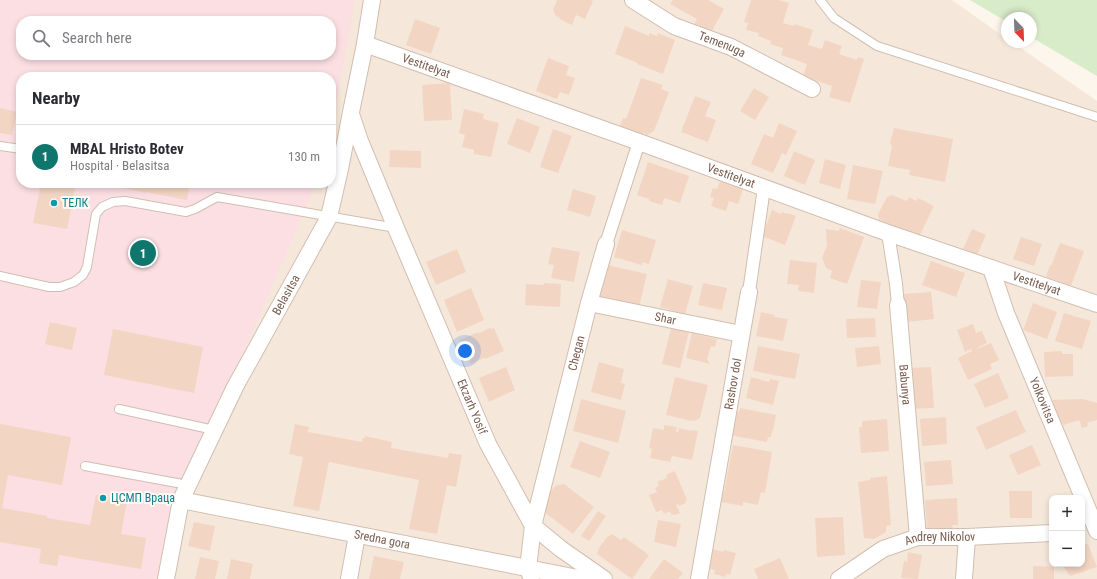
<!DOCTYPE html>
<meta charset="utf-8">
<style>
:root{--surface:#fff;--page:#f7f7f7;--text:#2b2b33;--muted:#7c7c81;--line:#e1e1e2;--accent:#0f766e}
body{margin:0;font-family:"Roboto Condensed",sans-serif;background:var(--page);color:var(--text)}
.controls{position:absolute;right:12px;bottom:12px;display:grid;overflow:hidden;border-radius:8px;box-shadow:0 2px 6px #0003}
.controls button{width:36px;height:36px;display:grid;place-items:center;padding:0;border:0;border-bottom:1px solid var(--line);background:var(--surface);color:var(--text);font:20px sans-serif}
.compass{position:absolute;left:1001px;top:12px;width:36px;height:36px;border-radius:50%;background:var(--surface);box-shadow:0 2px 6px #0003;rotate:157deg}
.you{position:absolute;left:465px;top:351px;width:14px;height:14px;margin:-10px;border:3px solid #fff;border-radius:50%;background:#1a73e8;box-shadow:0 0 0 6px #1a73e833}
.badge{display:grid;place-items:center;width:26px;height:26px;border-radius:50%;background:var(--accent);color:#fff;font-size:13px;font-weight:700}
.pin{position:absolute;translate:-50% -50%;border:2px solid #fff;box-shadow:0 1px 4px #0006}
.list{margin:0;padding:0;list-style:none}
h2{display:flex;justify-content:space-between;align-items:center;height:52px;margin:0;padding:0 16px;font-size:17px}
h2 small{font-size:13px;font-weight:400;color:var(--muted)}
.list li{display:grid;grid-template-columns:26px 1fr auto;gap:12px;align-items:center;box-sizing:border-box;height:64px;padding:0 16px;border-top:1px solid var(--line)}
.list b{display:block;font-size:15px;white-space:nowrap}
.list p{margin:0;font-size:13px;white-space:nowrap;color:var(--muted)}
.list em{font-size:13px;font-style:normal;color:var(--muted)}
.icon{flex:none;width:22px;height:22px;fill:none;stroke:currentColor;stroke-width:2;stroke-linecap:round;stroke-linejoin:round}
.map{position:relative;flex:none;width:1097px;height:579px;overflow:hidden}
.search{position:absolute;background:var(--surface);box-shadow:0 2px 6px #0003;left:16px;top:16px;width:320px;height:44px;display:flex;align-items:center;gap:10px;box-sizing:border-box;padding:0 14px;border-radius:16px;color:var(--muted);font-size:15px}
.panel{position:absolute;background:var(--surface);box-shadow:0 2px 6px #0003;left:16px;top:72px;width:320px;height:116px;border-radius:16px}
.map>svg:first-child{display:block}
</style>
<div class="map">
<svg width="1097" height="579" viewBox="0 0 1097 579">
<rect width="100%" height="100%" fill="#fdf6ec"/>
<path fill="#f5e8da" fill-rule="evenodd" d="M0 0H952L1007 39V42H1012L1097 101V579H0ZM21 21H331V55H21ZM21 77H331V183H21ZM1052 498H1082V564H1052Z"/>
<path fill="#fbdfe3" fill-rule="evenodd" d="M0 0H355L331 131V77H21V183H316L256 324 178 492 160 579H0ZM21 21H331V55H21Z"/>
<path fill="#d8ecc9" d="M970 0H1097V76L1031 37V18H1007V22Z"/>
<path fill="#f3d5c3" d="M557 0H590L593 1 585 19 576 15 572 25 559 19 560 18 556 16 553 10Z
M673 0H708L724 9 708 38 692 28 697 19 670 4Z
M751 0H778L789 3 783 23 794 26 795 24 813 30 808 45 822 49 825 40 842 46 839 54 857 60 858 57 864 59 850 103 829 97 832 86 803 76 807 64 781 55 783 48 770 44 771 41 758 36 759 33 746 30 748 23 744 22Z
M415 19 440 28 431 54 406 45Z
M625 26 649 36V33L657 36 658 33 675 40 663 74 637 64 638 63 615 54Z
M548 58 569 66 566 75 575 78 569 95 560 92 557 99 536 91Z
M641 78 663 85 661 89 669 92 654 131 647 135 643 133V135L634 132 633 133 619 128 623 118 626 119Z
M450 83 452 120 424 121 422 85Z
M754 88 769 97 755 120 740 111Z
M695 96 711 102 705 116 716 120 708 142 681 132Z
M0 108 17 112 12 135 0 133Z
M464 109 484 114 483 119 499 123 491 157 474 154V150L462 147 465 135 459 133Z
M517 118 540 127 530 153 507 144Z
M779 123 797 131 786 155 782 153 773 173 751 164 764 134 773 138Z
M894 128 953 139 945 182 909 175 910 170 888 166 892 146 890 143Z
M553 129 572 136 558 173 540 167Z
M390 150 421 151V168L389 167Z
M794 151 815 160 805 185 784 176Z
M825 159 846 165 840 189 819 183Z
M648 162 689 176 680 203 664 198 662 205 649 201V199L637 195Z
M853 165 883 171 875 204 847 199Z
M720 181 743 189 738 204 729 201 726 211 711 206 714 198 710 197 713 188 717 189Z
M41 183H76L67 229 33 223Z
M100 183H190L187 200 146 192V193Z
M573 189 596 196 590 217 567 210Z
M892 195 907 201 909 197 916 201 918 198 934 206 917 241 885 226 886 223 879 220 878 214 887 197Z
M772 210 781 214 782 212 787 214V213L796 216 785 245 762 236Z
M840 228 864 237 847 284 830 278 832 271 826 268 822 258 827 245 826 229 839 231Z
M972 229 986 235 977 255 963 249Z
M622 230 656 240 649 264 642 262V265L614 257Z
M1021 237 1042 244 1034 266 1013 259Z
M1060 243 1084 251 1071 286 1046 277 1050 265 1051 266Z
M552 247 580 252 574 282 551 278 554 265 548 264Z
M457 249 466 272 436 285 426 262Z
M790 260 817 263 814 293 798 291 799 285 787 284Z
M931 261 965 273 956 297 922 285Z
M607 265 647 274 638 311 598 302Z
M668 279 693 286 685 314 660 307Z
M861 280 881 282 877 309 857 307Z
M544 283 561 284 560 307 525 305 526 284 544 285Z
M703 283 727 288 722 310 698 305Z
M471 288 484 320 457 332 444 300Z
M931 292 934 319 906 322 904 294Z
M1033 303 1057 312 1047 339 1023 330Z
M761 312 775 315 774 317 788 319 783 341 756 336Z
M1064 313 1091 321 1082 349 1055 341Z
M875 318 876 337 847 338 846 319Z
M50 322 77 328 72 350 45 344Z
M973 324 976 333 982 331 987 343 977 348V349L991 343 999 360 990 364 992 369 968 380 958 358 972 351 971 349 965 352 957 330Z
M490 328 491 329 494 328 504 351 485 359 484 358 471 364 460 340 478 332 479 333Z
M671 328 689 332 680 368 662 364Z
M113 329 203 347 194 393 104 375Z
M692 333 717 339 715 347 711 346 707 359 710 364 686 358Z
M758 346 800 354 795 379 753 371Z
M879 346 881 364 857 367 855 348Z
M1062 351V354H1073V376L1045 377 1044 352Z
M599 362 624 369 621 383 625 384 621 400 591 392Z
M506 367 515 390 489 402 479 378Z
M931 367 934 408 910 409 907 368Z
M998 373 1009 398 985 408 974 384Z
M675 377 708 385 700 418 695 421 691 420V421L666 415Z
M751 377 769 382 770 379 779 381 773 405 746 398Z
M581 399 626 411 618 443 573 431Z
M1083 399 1097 403V420L1087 423 1088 426 1082 428 1079 420 1063 425 1057 414 1052 416 1048 400Z
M740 408 776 415 773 431H772L771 437H768L767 442 730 435 734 411 739 412Z
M1016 410 1026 432 986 450 976 427Z
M946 417 947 444 922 446 920 419Z
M887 419 889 451 861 453 859 427H862V421Z
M0 424 71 437 62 485 8 475 2 508 47 516V518L90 525 96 495 127 501 121 534 146 538 141 569 59 555 57 566 39 563 41 549 0 542Z
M295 424 309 427 308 432 362 442V438L364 439 365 436 392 442 391 448 448 458 449 453 462 455 456 487 447 485 437 534 409 529 419 480 329 462 319 511 293 506 303 457 289 454Z
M664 425 677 427 676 432H678L679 428 691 431V430L698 431 692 460 672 456 670 462 650 458 652 449 649 448 653 428 664 430Z
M580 441 610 452 600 478 570 467Z
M733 445 772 452 765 493 761 492 758 505 743 502V506L721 502 723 492H724Z
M1032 445 1041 465 1018 475 1009 455Z
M951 460 953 484 926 486 924 462Z
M675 471 687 500 685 501 686 503 679 506 678 504 676 505 680 513 675 515 671 514 670 511 664 514 662 510 656 512 649 495 657 492 655 488 659 486 657 482 667 478 666 475Z
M887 476 891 525 886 526V532L874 539 864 538 858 482 870 480V478Z
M564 484 594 507 573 534 543 511 548 495 555 486Z
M1009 491H1032V518H1010Z
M957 498 958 525H952L953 528 927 530 925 500Z
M598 511 606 516 589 541 581 536Z
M843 517 845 555 817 557 815 518Z
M658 520 681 524 676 547 654 542Z
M194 522 215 526 210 551 188 546Z
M612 534 621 540 624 537 649 555 632 579 597 554 599 548 607 537Z
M1082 544H1088L1097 567 1070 576 1062 564H1082Z
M709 548 723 552 724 550 736 553 730 575 726 574V577L714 574 715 570 706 568Z
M908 552 922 555 918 579 901 578 904 561 907 562Z
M374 556 404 562 400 579H369Z
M200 557 219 561 215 579H195Z
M780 558 789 579H758L754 569Z
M231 559 253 564 250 579H227Z
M664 559 683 573 678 579H649Z
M1033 566 1054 567V579H1033Z"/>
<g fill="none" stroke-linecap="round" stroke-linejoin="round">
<defs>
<path id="service" d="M820 0 834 18 877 46 1097 117
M0 146 21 149
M0 276 49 287H60L74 282 83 275 87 267 96 214 102 207 113 202 125 201 186 212 195 209 217 197 396 228
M119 409 214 430
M85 466 188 485"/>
<path id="pedestrian" d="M888 233 896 284 898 305
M606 244 639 142
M749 292 764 188"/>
<g id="minor">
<path id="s1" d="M633 0 674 26 731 47 812 89"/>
<path id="s2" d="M365 44 639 142 888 233 1097 304"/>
<path id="s3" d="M351 114 360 141 396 228 488 444 533 526 561 549 604 579"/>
<path id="s4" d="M991 268 1006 313 1097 531"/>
<path id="s5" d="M589 303 741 334"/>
<path id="s6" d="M898 305 918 537"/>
<path id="s7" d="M181 500 583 579"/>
<path id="s8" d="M531 577 528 568 533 526 589 303 606 244"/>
<path id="s9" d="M166 579 181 500 235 387 329 217 340 169 351 112 365 44 372 0"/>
<path d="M349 579 357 535"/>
<path id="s10" d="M699 579 749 292"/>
<path id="s11" d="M839 579 883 549 918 537H967L1052 533"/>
<path d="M964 579 967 537"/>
</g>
</defs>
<use href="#service" stroke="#d1beb0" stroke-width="10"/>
<use href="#pedestrian" stroke="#d1beb0" stroke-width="14"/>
<use href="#minor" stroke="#d1beb0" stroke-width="18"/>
<use href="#service" stroke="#fff" stroke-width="8"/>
<use href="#pedestrian" stroke="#fff" stroke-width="12"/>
<use href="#minor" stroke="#fff" stroke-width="16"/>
</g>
<g fill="#0f9aa8" stroke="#fffaf3" stroke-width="1.5">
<circle cx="54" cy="203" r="4"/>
<circle cx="103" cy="498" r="4"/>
</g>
<g text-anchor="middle" stroke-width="4" stroke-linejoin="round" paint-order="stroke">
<g font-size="12" fill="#7a5c4d" stroke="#fffaf3">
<text dy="4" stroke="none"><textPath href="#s1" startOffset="100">Temenuga</textPath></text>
<text dy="4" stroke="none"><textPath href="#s2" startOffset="65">Vestitelyat</textPath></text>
<text dy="4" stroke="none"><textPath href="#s2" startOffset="389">Vestitelyat</textPath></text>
<text dy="4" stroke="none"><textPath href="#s2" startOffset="713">Vestitelyat</textPath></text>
<text dy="4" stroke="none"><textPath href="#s9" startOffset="311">Belasitsa</textPath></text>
<text dy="4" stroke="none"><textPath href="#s5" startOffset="78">Shar</textPath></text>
<text dy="4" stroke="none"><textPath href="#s8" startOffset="230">Chegan</textPath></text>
<text dy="4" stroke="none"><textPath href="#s10" startOffset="198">Rashov dol</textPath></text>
<text dy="4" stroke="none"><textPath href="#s6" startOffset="80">Babunya</textPath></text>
<text dy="4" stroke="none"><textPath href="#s4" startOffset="142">Yolkovitsa</textPath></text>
<text dy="4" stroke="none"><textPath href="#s3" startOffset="317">Ekzarh Yosif</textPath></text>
<text dy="4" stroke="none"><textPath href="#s7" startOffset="205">Sredna gora</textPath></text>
<text dy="4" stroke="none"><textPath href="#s11" startOffset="112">Andrey Nikolov</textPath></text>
</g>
<g font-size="12" fill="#0d838f" stroke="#fffaf3" text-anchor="start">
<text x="62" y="207">ТЕЛК</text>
<text x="111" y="502">ЦСМП Враца</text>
</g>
</g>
</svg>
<div class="controls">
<button>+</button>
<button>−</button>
</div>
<svg class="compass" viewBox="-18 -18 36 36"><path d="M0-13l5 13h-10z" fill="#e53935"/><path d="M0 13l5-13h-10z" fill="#7c7c81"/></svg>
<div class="you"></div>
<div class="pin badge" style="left:143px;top:253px">1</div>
<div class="search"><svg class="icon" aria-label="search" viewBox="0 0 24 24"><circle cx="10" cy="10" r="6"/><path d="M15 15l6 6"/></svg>Search here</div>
<section class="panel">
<h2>Nearby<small></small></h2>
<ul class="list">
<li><span class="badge">1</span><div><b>MBAL Hristo Botev</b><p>Hospital · Belasitsa</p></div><em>130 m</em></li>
</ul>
</section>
</div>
